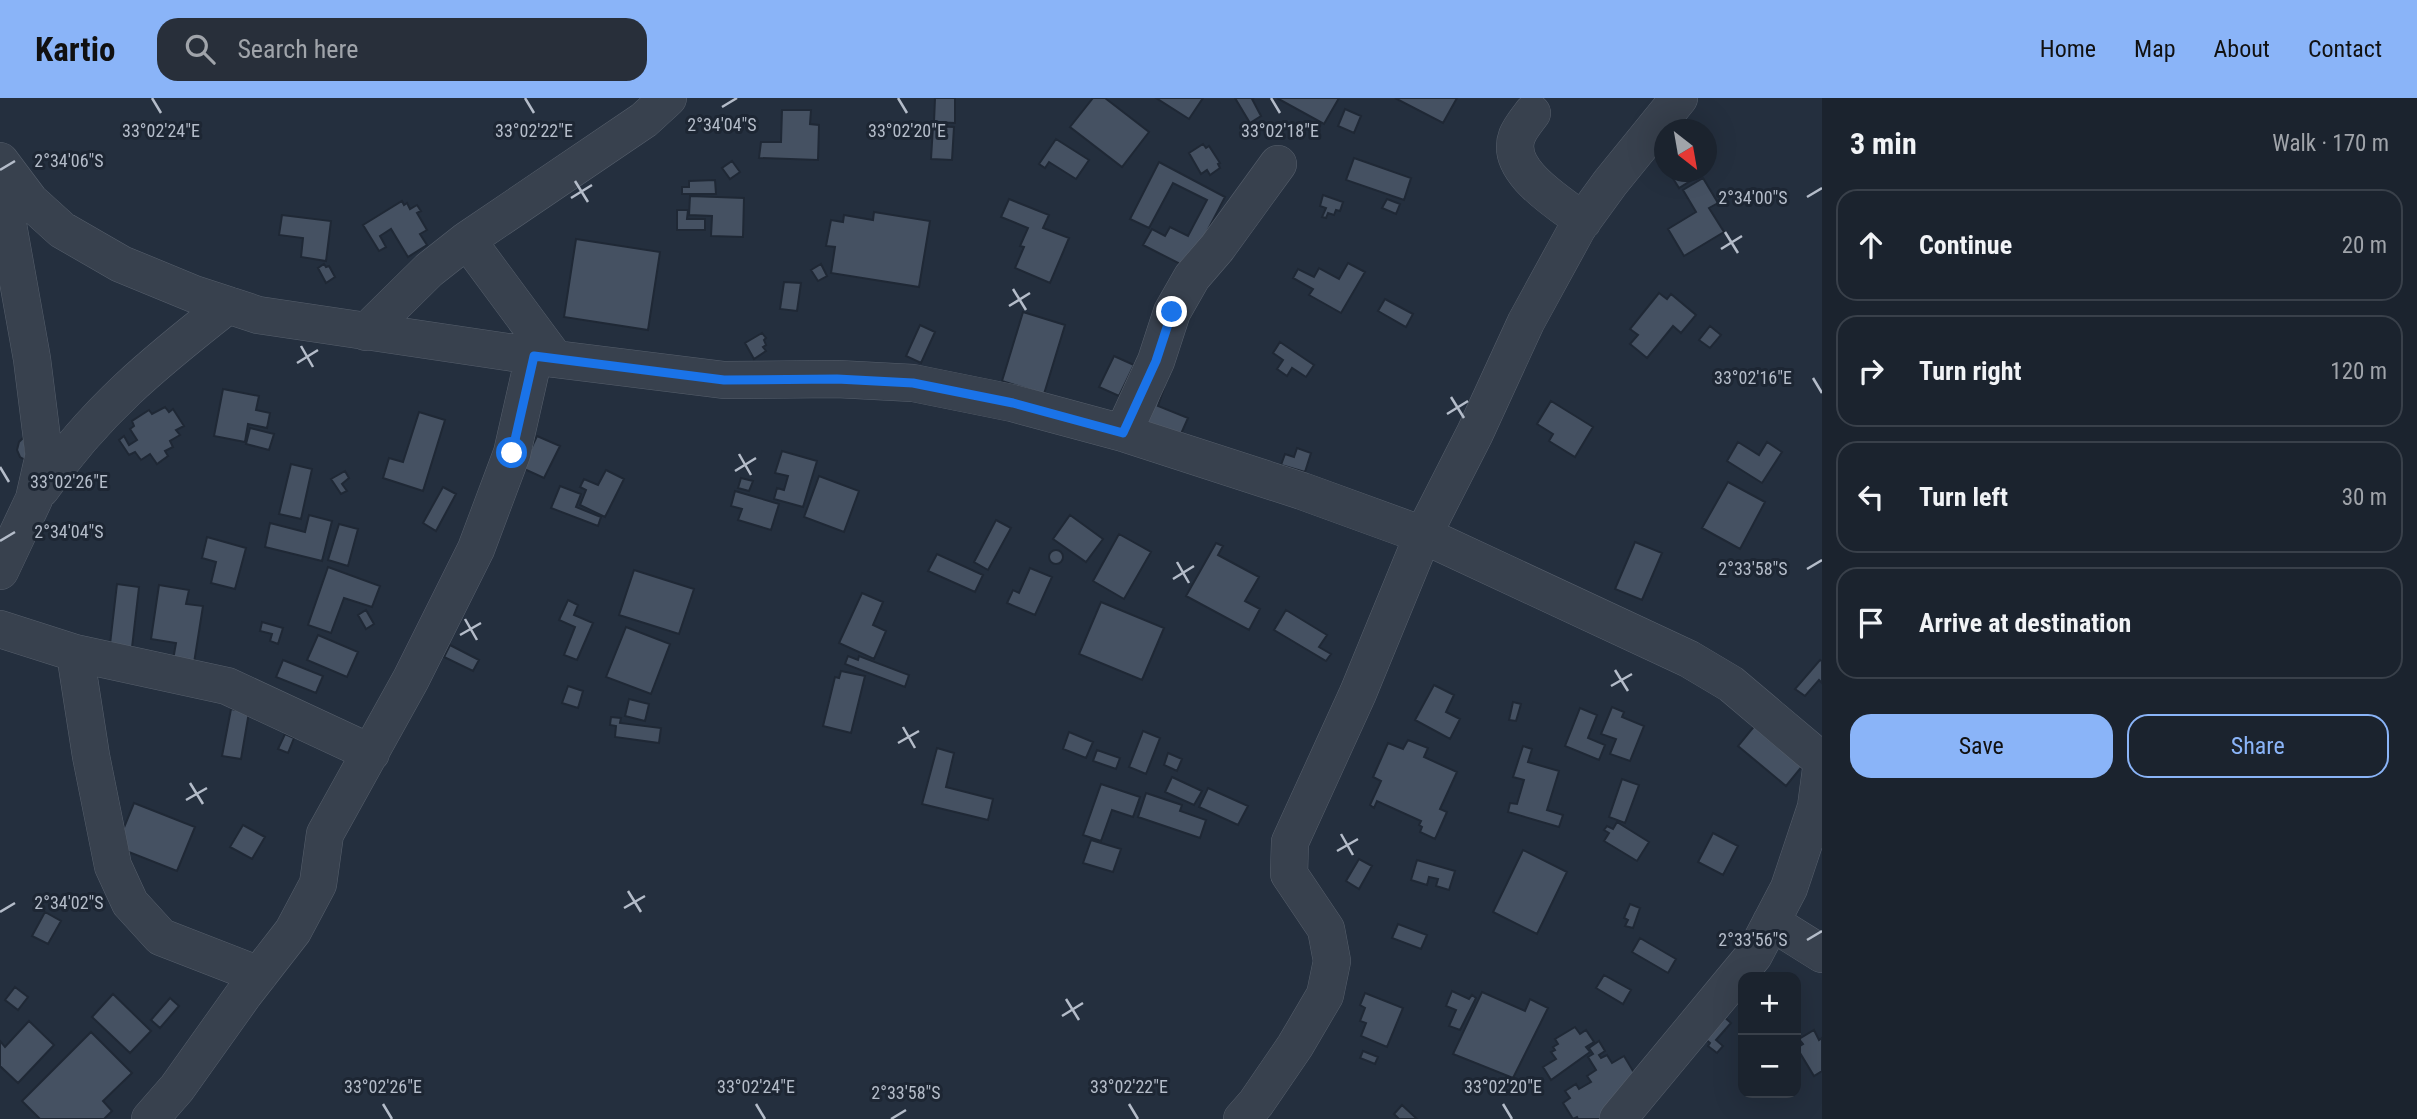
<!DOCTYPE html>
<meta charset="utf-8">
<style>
:root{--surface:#1b232e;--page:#282f3a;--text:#f1f3f6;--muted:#a0a4aa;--line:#39404a;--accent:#8ab4f8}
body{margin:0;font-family:"Roboto Condensed",sans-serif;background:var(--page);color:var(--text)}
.controls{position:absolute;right:21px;bottom:21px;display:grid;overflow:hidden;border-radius:14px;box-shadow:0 7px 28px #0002}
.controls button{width:63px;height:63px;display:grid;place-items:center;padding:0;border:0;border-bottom:2px solid var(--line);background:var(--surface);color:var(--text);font:35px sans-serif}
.compass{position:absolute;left:1654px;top:21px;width:63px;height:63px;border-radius:50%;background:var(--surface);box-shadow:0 7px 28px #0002;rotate:149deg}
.stop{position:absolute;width:21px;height:21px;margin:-16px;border:5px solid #1a73e8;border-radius:50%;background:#fff}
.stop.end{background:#1a73e8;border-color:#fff;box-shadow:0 2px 7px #0008}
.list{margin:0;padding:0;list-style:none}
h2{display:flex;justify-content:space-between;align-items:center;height:91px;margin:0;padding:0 28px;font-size:30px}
h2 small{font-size:23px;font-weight:400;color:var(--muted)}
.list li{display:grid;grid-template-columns:46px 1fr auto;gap:21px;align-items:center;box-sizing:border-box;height:112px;margin:0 14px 14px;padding:0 14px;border:2px solid var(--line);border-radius:21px}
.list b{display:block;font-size:26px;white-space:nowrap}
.list em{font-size:23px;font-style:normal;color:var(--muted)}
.actions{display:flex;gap:14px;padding:21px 28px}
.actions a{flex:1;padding:16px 0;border:2px solid var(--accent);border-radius:21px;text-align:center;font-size:24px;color:var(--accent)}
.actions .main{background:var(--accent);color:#111}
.icon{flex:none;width:38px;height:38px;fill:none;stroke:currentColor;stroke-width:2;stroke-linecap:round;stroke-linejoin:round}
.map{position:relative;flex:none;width:1822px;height:1021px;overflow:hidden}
header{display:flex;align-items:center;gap:42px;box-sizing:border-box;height:98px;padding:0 35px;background:var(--accent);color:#111}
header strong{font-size:33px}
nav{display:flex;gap:38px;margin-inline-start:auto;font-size:24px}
.search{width:490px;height:63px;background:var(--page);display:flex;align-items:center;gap:18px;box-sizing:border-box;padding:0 24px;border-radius:21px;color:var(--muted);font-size:26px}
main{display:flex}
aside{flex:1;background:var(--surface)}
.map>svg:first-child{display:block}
</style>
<header>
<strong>Kartio</strong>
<div class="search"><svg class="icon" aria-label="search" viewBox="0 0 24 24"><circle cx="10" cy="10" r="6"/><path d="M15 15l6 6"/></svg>Search here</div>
<nav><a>Home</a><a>Map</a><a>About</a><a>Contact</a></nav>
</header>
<main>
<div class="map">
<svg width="1822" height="1021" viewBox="0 0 1822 1021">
<rect width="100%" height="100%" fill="#242f3e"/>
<path fill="#455162" stroke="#1f2835" stroke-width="2" d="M935 0H955V25L934 24Z
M1093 0H1105L1149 34 1122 69 1070 29Z
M1156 0H1203L1189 21Z
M1235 0H1254L1252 1 1261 18 1250 25Z
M1277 0H1339L1324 26Z
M1395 0H1457L1443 25Z
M1345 11 1361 18 1354 35 1338 28Z
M782 12H811L810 26 819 27 818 62 759 60 761 44H781Z
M933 28 954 29 952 62 931 61Z
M1056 41 1089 62 1076 81 1049 64 1045 70 1039 66Z
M1203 46 1206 50 1209 48 1220 65 1218 66 1220 70 1210 77 1207 72 1201 76 1189 55Z
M1354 60 1411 80 1404 102 1346 82Z
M732 63 740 74 730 81 722 70Z
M1159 64 1225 99 1188 170 1143 147 1152 131 1165 138 1170 129 1188 138 1207 102 1173 85 1149 130 1130 121Z
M1669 74H1702L1703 75 1679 90Z
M1703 80 1718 105 1709 110 1724 134 1684 158 1668 131 1696 114 1683 92Z
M715 82 716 96H682V89H689V83Z
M1323 97 1343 104 1340 113 1336 112 1334 117 1328 115 1326 120 1322 119 1326 110 1320 108Z
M690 98 744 100 743 139 711 138 712 118 689 117Z
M1009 101 1049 117 1043 130 1069 140 1050 185 1015 170 1024 149 1020 148 1028 130 1001 119Z
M1387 101 1400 106 1396 116 1382 110Z
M402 103 404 107 407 105 410 111 417 107 421 113 417 115 427 132 420 136 427 147 408 159 391 131 380 138 386 149 379 153 363 127Z
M677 112H688L687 121H705V132H677Z
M874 114 930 123 919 189 831 175 835 149 826 148 831 122 843 124 844 117 873 122Z
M282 117 331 123 326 163 301 159 303 140 279 137Z
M576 141 660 154 648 232 564 219Z
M1348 165 1365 174 1341 215 1309 197 1313 191 1293 180 1298 171 1314 179 1319 170 1339 181Z
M324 166 326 169 329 168 335 179 326 185 318 170Z
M821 166 827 178 818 183 811 172Z
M784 184 801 185 797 213 780 211Z
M1659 195 1667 201 1671 196 1696 217 1681 235 1673 228 1647 260 1630 246 1638 237 1630 231Z
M1385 201 1413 216 1406 229 1378 213Z
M1023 214 1065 227 1044 296 1002 283Z
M920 227 935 234 921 265 906 258Z
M1710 228 1721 237 1710 250 1699 242Z
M762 235 766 240 764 242 766 247 763 249 766 253 754 261 745 245Z
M1280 244 1314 267 1306 279 1292 270 1287 278 1277 271 1283 262 1273 255Z
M1114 258 1134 267 1119 298 1099 289Z
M1148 285 1164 290 1158 308 1188 320 1177 345 1131 327Z
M223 291 259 298 256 312 270 315 267 330 248 326 245 344 214 338Z
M1551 303 1593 329 1575 359 1549 343 1553 336 1537 326Z
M165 309 169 314 173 311 184 328 176 332 180 337 170 343 173 349 165 353 168 358 157 366 150 356 141 362 135 354 129 357 119 342 124 338 129 347 137 342 130 331 134 328 132 323 149 312 152 316Z
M419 314 445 322 423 393 383 380 389 360 403 364Z
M250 330 274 336 269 352 246 346Z
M537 338 560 348 544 380 522 370Z
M24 339 27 363 20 359 17 352 19 344Z
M1738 344 1759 357 1767 344 1782 354 1762 385 1727 363Z
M1297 350 1311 355 1305 374 1281 367 1285 356 1294 359Z
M782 353 817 363 803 409 774 401 777 390 784 392 788 378 775 375Z
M291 366 312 371 301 421 279 416Z
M606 372 624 381 605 419 580 407 586 392 580 389 584 381 598 387Z
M345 373 349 380 342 386 347 393 341 396 331 381Z
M819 378 859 393 844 434 804 419Z
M741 380 753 383 749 393 738 390Z
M1728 384 1765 404 1740 451 1702 430Z
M560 388 581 396 576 409 601 419 598 428 551 410Z
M443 389 456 396 436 433 423 425Z
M735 393 779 406 771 432 738 422 742 411 731 408Z
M309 417 332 423 322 463 265 449 270 425 305 434Z
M1070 417 1103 441 1086 464 1053 441Z
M996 422 1011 430 988 472 974 464Z
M339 426 358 431 348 468 328 462Z
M1119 436 1151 454 1124 501 1093 483Z
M207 439 246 450 235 491 211 485 216 464 202 460Z
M1635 444 1662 455 1642 502 1615 491Z
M1216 445 1223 448 1218 457 1259 479 1245 503 1260 511 1249 532 1186 498Z
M1049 459a7 7 0 1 1 14 0a7 7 0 1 1-14 0Z
M937 456 983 477 975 494 928 473Z
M328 469 380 488 372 509 344 500 331 535 308 527Z
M1030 470 1052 479 1035 517 1007 505 1013 492 1019 495Z
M634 472 694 491 679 536 619 517Z
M117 486 139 489 131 558 109 555Z
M159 487 189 492 186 506 203 508 194 565 173 562 176 545 151 541Z
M862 495 883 504 873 527 886 533 874 561 839 545Z
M568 502 578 507 574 517 593 525 577 562 564 557 575 529 559 522Z
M1101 504 1164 530 1142 582 1079 556Z
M366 512 374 526 366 531 358 517Z
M1286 512 1327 537 1319 549 1331 556 1326 563 1274 532Z
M262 524 283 530 278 546 270 543 272 536 260 533Z
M626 529 670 546 651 596 606 579Z
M318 537 358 554 347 579 307 562Z
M450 547 479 562 473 573 444 559Z
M848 558 858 562 859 558 909 577 905 589 845 566Z
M283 562 323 578 316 595 276 579Z
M1820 562 1822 563V585L1819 582 1805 598 1795 591Z
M841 573 865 578 851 635 823 628 835 579 839 580Z
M1434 587 1454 597 1446 614 1460 621 1450 641 1415 622Z
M568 588 583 593 578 610 562 605Z
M629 601 649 606 645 623 625 618Z
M1513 604 1521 606 1516 623 1509 622Z
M1612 609 1624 614 1622 619 1644 628 1630 663 1610 656 1616 641 1601 636Z
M1580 610 1597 617 1588 640 1605 647 1599 662 1565 648Z
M231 611 249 614 241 661 222 658Z
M611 619 621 620 620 625 661 630 659 645 615 639 616 628 610 627Z
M1756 626 1804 666 1786 688 1738 648Z
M1143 633 1160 640 1146 676 1129 669Z
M1069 634 1093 644 1086 660 1063 651Z
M285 636 294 640 288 655 278 651Z
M1408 642 1428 650 1424 659 1457 674 1440 711 1447 714 1435 741 1420 734 1422 729 1419 727 1421 723 1377 703 1374 710 1370 707 1381 683 1373 679 1388 645 1403 651Z
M1523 648 1532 651 1528 664 1559 673 1547 712 1563 717 1559 729 1508 714 1510 705 1517 706 1524 682 1513 679Z
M937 650 954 655 946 689 993 701 988 722 922 706Z
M1097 652 1120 660 1116 671 1093 663Z
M1168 655 1182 661 1177 673 1164 667Z
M1172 679 1202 693 1194 707 1165 694Z
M1622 681 1639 687 1625 725 1609 719Z
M1101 686 1140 699 1133 719 1112 712 1101 743 1083 737Z
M1208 690 1248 708 1238 727 1199 709Z
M1146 695 1182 707 1180 713 1206 722 1200 740 1138 719Z
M134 705 195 729 177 773 116 749Z
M1617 724 1649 744 1637 763 1604 743 1609 735 1604 732 1607 728 1613 731Z
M243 727 265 739 252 761 230 749Z
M1713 735 1738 748 1723 777 1698 764Z
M1091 742 1121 751 1113 774 1083 765Z
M1523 752 1567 774 1537 836 1493 814Z
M1359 761 1372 768 1359 791 1346 783Z
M1417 762 1455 773 1449 792 1436 788 1438 781 1429 779 1427 787 1411 782Z
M1630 806 1640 810 1633 830 1625 828 1628 822 1624 820Z
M45 814 61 823 48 846 32 838Z
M1398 826 1427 837 1421 851 1392 840Z
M1640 840 1676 861 1668 875 1632 854Z
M1604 877 1631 892 1623 906 1596 890Z
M15 889 28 899 18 912 5 902Z
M1452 893 1469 901 1472 897 1476 900 1460 932 1449 928 1456 912 1446 908Z
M1482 894 1525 913 1530 901 1548 910 1513 980 1453 956Z
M1365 895 1403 910 1387 949 1361 938 1366 925 1360 923 1365 910 1360 907Z
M113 896 151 933 130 955 92 919Z
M170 900 179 908 160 930 151 922Z
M1723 918 1731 925 1716 942 1723 948 1717 955 1708 948 1710 945 1704 940Z
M29 923 54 947 18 985 0 968V943L5 949Z
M1575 929 1580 936 1586 932 1594 944 1586 949 1590 954 1551 982 1543 969 1556 961 1551 954 1555 952 1553 949 1558 946 1555 941Z
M1814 932 1819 942 1822 940V973L1814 978 1797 950 1803 946 1799 941Z
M91 934 132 975 103 1003 112 1013 104 1021H40L22 1003Z
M1599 943 1605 953 1599 957 1601 960 1607 957 1612 965 1624 958 1639 983 1604 1021H1578L1577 1019 1573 1021 1563 1005 1570 1000 1565 993 1576 986 1579 991 1591 984 1587 978 1596 972 1588 959 1593 956 1589 950Z
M1363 953 1378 959 1375 966 1360 960Z
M1402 1007 1417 1021H1399L1394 1016Z"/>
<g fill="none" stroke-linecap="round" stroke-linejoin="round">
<defs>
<path id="street" d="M1532 15C1527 22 1520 30 1517 38 1504 73 1560 105 1583 123
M0 63 30 103 62 132 121 166 194 196 258 217 555 261 724 282 837 281 913 285 1012 305 1123 335 1302 393 1423 437 1689 561 1731 586 1822 663
M0 82 32 261 44 357 34 401 0 473
M467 142 555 261
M366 234 429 172 467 142 644 22 668 0
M1123 335 1156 263 1172 214 1192 179 1217 150 1278 66
M41 391C95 313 154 265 228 207
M0 531 75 555 227 588 371 655
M75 555 91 658 113 768 130 805 161 839 259 877
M1771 824 1822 856
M150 1021 177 990 244 896 293 833 318 786 325 736 411 581 476 451 512 355 534 258
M1242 1021 1256 1005 1295 948 1325 897 1332 863 1326 831 1289 776 1290 744 1358 595 1423 437 1475 335 1526 224 1578 129 1610 85 1679 0
M1618 1021 1754 857 1789 790 1816 709 1822 664"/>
</defs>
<use href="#street" stroke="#565f6c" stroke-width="38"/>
<use href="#street" stroke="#38414e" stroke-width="37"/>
</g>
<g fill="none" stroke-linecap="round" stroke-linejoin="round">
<path stroke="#1a73e8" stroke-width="9" d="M512 355 534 258 724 282 837 281 913 285 1013 305 1123 335 1156 263 1172 214"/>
</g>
<path fill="none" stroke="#b4bcc9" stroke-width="2.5" d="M152 0 161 15M525 0 534 15M898 0 907 15M1271 0 1280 15M722 9 737 0M0 72 15 63M575 83 588 104M1807 99 1822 90M571 100 592 87M1725 134 1738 155M1721 151 1742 138M1013 191 1026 212M1009 208 1030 195M301 248 313 269M297 265 318 252M1813 280 1822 295M1451 299 1464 320M1447 316 1468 303M739 356 751 377M0 369 9 384M735 373 756 360M0 443 15 434M1177 464 1189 485M1807 471 1822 462M1173 481 1194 468M465 521 477 542M460 537 481 525M1615 572 1628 593M1611 588 1632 576M903 629 915 650M898 645 919 633M190 685 203 706M186 702 207 690M1341 736 1353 757M1337 753 1358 741M628 793 641 814M624 810 645 798M0 814 15 805M1807 842 1822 833M1066 901 1079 922M1062 918 1083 905M383 1006 392 1021M756 1006 765 1021M1129 1006 1138 1021M1503 1006 1512 1021M891 1021 906 1012"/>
<g font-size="18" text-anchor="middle" fill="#b4bcc9" stroke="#1d2633" stroke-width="6" stroke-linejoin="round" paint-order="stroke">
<text x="722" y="33">2°34'04"S</text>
<text x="161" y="39">33°02'24"E</text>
<text x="534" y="39">33°02'22"E</text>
<text x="907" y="39">33°02'20"E</text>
<text x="1280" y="39">33°02'18"E</text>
<text x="69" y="69">2°34'06"S</text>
<text x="1753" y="106">2°34'00"S</text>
<text x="1753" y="286">33°02'16"E</text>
<text x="69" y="390">33°02'26"E</text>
<text x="69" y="440">2°34'04"S</text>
<text x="1753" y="477">2°33'58"S</text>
<text x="69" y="811">2°34'02"S</text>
<text x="1753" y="848">2°33'56"S</text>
<text x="383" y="995">33°02'26"E</text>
<text x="756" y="995">33°02'24"E</text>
<text x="1129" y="995">33°02'22"E</text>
<text x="1503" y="995">33°02'20"E</text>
<text x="906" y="1001">2°33'58"S</text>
</g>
</svg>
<div class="controls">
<button>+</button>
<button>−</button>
</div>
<svg class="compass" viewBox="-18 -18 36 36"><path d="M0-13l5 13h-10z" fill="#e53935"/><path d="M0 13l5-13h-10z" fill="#a0a4aa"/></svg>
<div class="stop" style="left:512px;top:355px"></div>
<div class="stop end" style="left:1172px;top:214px"></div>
</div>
<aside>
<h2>3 min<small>Walk · 170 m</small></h2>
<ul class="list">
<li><svg class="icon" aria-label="ahead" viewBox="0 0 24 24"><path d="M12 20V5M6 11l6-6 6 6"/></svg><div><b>Continue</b></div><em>20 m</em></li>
<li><svg class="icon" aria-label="right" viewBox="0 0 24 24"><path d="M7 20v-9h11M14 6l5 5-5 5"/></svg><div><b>Turn right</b></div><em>120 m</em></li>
<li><svg class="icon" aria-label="left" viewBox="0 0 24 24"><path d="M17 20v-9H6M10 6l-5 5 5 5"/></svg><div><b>Turn left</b></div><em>30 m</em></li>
<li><svg class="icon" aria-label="arrive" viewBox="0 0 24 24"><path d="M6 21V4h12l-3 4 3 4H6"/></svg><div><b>Arrive at destination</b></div></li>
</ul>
<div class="actions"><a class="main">Save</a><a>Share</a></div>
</aside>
</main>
